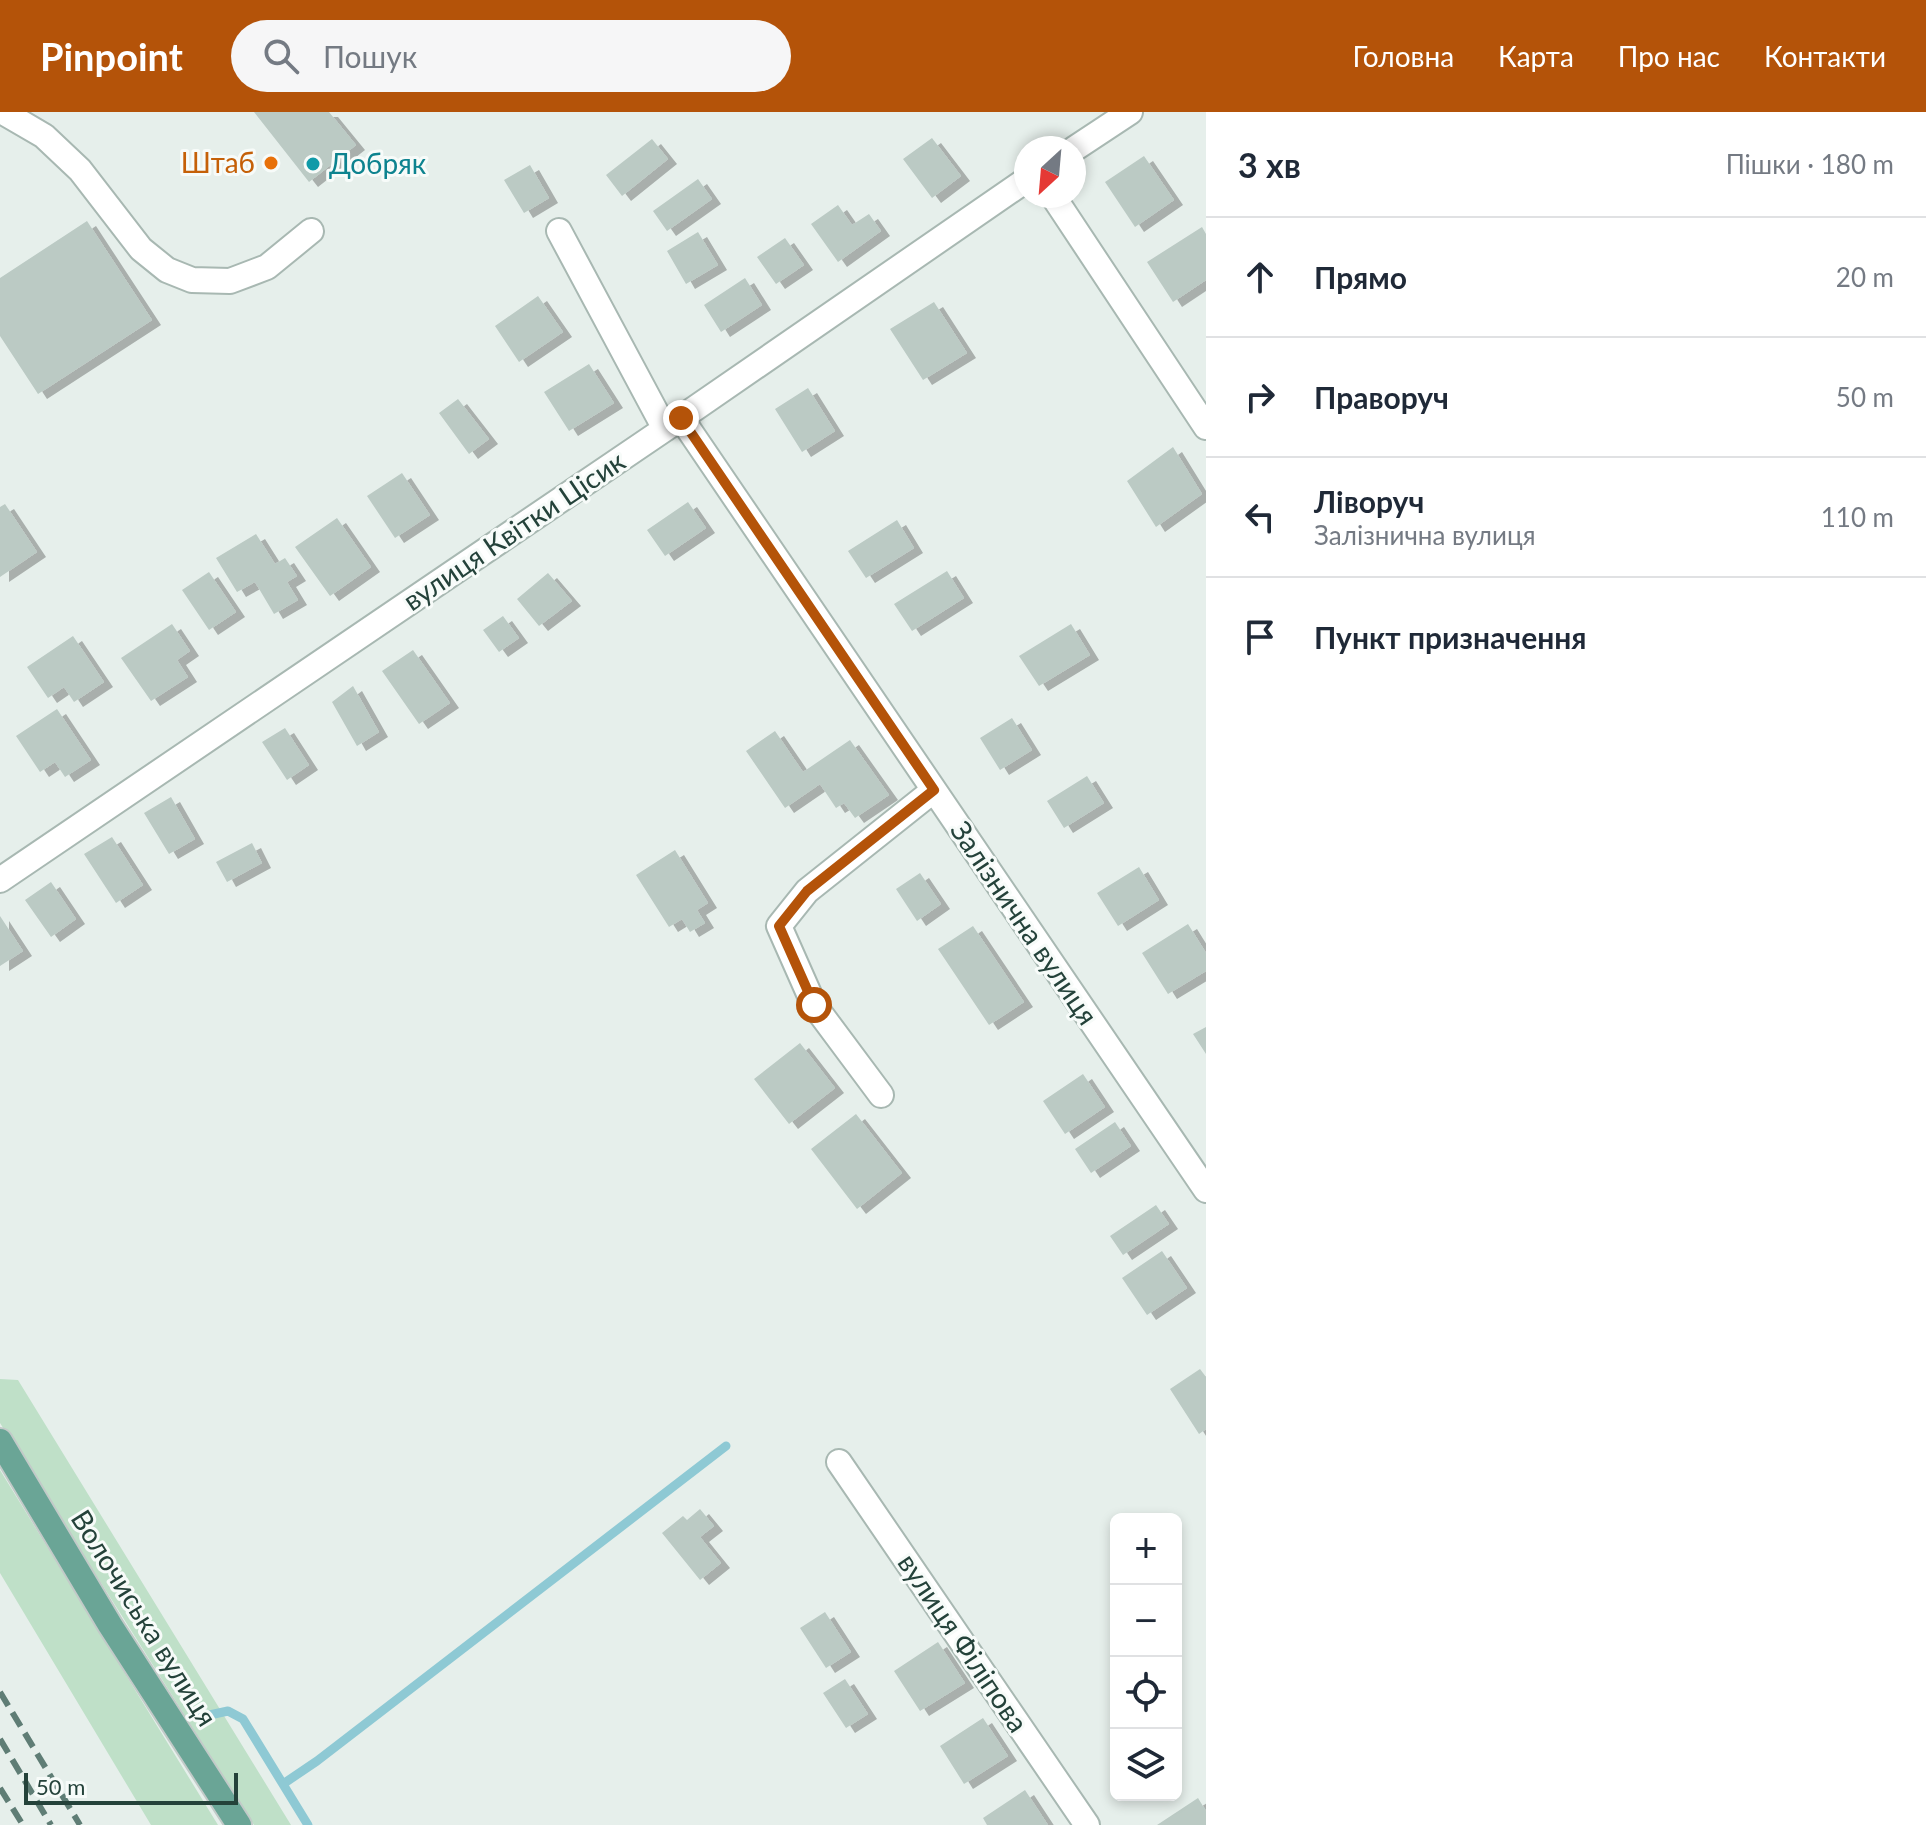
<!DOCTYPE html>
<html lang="uk">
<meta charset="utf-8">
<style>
:root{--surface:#fff;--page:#f6f6f7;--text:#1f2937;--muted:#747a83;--line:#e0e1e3;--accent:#b45309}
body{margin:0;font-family:Lato,sans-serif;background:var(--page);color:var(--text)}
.controls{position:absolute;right:24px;bottom:24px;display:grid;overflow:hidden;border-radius:12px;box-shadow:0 4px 12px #0003}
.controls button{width:72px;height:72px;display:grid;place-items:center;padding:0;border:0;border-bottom:2px solid var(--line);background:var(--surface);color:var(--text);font:40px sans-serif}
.compass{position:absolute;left:1014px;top:24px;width:72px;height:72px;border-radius:50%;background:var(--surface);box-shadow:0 4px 12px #0003;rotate:206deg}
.scale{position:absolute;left:24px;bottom:20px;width:214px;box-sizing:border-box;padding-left:8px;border:4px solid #24423a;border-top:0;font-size:22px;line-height:28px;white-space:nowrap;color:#24423a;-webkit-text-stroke:6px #f7fbf9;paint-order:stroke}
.stop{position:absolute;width:24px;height:24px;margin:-18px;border:6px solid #b45309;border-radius:50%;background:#fff}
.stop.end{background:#b45309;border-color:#fff;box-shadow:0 2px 8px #0008}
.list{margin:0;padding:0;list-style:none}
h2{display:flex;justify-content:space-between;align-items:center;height:104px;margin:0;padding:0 32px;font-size:34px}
h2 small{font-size:26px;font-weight:400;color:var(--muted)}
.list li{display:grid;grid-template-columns:52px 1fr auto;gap:24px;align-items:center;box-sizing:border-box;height:120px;padding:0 32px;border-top:2px solid var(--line)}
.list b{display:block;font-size:30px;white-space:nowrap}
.list p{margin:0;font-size:26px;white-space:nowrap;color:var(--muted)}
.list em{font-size:26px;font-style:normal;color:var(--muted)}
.icon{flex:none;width:44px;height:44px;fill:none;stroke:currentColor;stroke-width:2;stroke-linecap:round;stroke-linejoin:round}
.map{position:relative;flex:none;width:1206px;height:1713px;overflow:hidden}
header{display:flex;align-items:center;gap:48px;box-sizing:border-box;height:112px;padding:0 40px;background:var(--accent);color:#fff}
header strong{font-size:38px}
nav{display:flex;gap:44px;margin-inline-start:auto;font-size:28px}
.search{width:560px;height:72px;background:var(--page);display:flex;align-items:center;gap:20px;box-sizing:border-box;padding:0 28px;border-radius:44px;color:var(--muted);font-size:30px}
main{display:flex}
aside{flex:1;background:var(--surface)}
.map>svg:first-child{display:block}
</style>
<header>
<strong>Pinpoint</strong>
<div class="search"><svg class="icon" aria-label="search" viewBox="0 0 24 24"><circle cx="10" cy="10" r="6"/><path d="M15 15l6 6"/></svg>Пошук</div>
<nav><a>Головна</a><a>Карта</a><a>Про нас</a><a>Контакти</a></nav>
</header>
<main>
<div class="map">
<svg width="1206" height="1713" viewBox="0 0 1206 1713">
<defs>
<filter id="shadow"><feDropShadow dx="9" dy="5" stdDeviation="0" flood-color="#0004"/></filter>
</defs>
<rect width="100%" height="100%" fill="#e6efeb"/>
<path fill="#bfe0c8" d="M0 1267 18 1268 291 1713H254L0 1311Z
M0 1358 218 1713H151L0 1461Z"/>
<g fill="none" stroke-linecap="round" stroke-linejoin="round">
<path stroke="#8ec9d4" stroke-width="9" d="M200 1605 228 1599 243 1607 308 1713
M283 1672 317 1649 726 1334"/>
</g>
<path fill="#bbcac4" filter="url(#shadow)" d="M254 0H329L356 33 309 70Z
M932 26 961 64 932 86 903 47Z
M652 27 668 47 622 84 606 63Z
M1144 44 1174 88 1135 115 1105 70Z
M530 53 549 86 524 101 504 68Z
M698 67 712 87 667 119 653 99Z
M838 93 852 113 869 102 881 119 838 150 811 112Z
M87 109 152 208 38 282 0 224V166Z
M1202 115 1206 122V168L1173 190 1147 150Z
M698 120 718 153 686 172 667 139Z
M785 126 804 153 776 172 757 145Z
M745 166 762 193 721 220 704 193Z
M538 184 563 220 519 250 495 214Z
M934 190 967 241 923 268 890 217Z
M589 252 614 291 569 319 544 280Z
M808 276 835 319 802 340 775 297Z
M458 287 489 327 469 342 439 301Z
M1173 335 1202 382 1156 415 1127 369Z
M402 361 430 403 395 426 367 384Z
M688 390 706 416 665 444 647 418Z
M5 392 37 440 0 465V395Z
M337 406 371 455 330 484 295 435Z
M897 408 914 436 866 466 848 439Z
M256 422 275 452 285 446 297 464 287 470 298 488 274 502 255 470 237 480 216 446Z
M947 459 964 486 912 519 894 492Z
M209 460 236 500 209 518 182 478Z
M548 461 572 489 539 514 517 487Z
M503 504 519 526 499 540 483 518Z
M172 512 190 539 177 548 188 565 151 589 121 546Z
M1071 512 1090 543 1039 574 1019 544Z
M73 524 104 570 74 590 64 575 48 586 27 555Z
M413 538 450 591 419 612 382 559Z
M353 574 379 620 357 634 332 590Z
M57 597 91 648 65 665 55 650 40 660 16 624Z
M1012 606 1032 638 1000 658 980 626Z
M285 616 309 653 287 668 262 630Z
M775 619 803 660 850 628 889 683 855 706 844 691 836 696 820 672 785 696 746 639Z
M1087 664 1104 691 1064 716 1047 689Z
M171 685 195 727 169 742 144 701Z
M112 725 143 773 116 791 84 742Z
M252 731 262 751 227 770 216 750Z
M675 738 708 791 697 798 705 811 690 820 682 807 669 815 636 763Z
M1139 755 1159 788 1118 814 1097 781Z
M920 761 941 792 917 809 896 777Z
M51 770 76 807 51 825 25 788Z
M0 804 23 839 0 854Z
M1188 812 1206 841V859L1168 882 1142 841Z
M973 814 1024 890 989 913 938 837Z
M1206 915V942L1193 922Z
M800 931 835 976 789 1012 754 967Z
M1083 962 1105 995 1065 1022 1043 989Z
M856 1002 902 1061 857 1097 811 1037Z
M1115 1010 1131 1034 1091 1061 1075 1037Z
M1156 1093 1169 1112 1123 1143 1110 1124Z
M1162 1139 1187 1176 1147 1203 1122 1166Z
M1200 1257 1206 1265V1317L1199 1322 1170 1277Z
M700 1397 714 1414 700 1425 721 1451 700 1468 662 1421 683 1404 687 1408Z
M825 1500 851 1540 826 1556 800 1516Z
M938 1530 965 1571 920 1599 894 1559Z
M845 1567 868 1602 846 1616 823 1581Z
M983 1606 1008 1644 964 1672 940 1634Z
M1025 1678 1048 1713H987L983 1706Z
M1198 1686 1206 1699V1713H1157Z"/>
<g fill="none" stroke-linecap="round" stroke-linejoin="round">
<defs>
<path id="minor" d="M3 0 44 24 80 58 141 137 167 158 192 168 230 169 267 155 311 119
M1074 37 1130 0
M1053 84 1206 315
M559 119 665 317
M681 306 1206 1078
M0 768 681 306 1026 68
M881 983 814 893 779 814 807 779 934 678
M839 1350 1087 1713"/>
<path id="major" d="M0 1329 110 1513 239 1713"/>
</defs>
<use href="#minor" stroke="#a8b8b2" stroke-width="28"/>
<use href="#major" stroke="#c2cac8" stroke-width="28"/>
<use href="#minor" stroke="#fff" stroke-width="24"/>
<use href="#major" stroke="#6aa596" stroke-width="24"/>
<path stroke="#5f7d75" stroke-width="6" stroke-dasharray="16 8" stroke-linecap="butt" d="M0 1580 80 1713
M0 1627 51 1713
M0 1676 23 1713"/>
</g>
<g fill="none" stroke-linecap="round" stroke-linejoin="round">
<path stroke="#b45309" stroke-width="10" d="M681 306 934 678 807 779 779 814 814 893"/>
</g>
<circle fill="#e8710a" stroke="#f7fbf9" stroke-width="3" cx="271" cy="51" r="8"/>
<circle fill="#0f9aa8" stroke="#f7fbf9" stroke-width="3" cx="313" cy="52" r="8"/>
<g text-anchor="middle" stroke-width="6" stroke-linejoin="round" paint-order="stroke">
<g font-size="28" fill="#c56008" stroke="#f7fbf9" text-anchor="end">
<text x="255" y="61">Штаб</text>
</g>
<g font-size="28" fill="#0d838f" stroke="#f7fbf9" text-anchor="start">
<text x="329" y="62">Добряк</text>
</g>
<g font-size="28" fill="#24423a" stroke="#f7fbf9">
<text transform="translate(514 419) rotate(-34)" y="10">вулиця Квітки Цісик</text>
<text transform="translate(1024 811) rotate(56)" y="10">Залізнична вулиця</text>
<text transform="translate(144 1506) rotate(58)" y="10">Волочиська вулиця</text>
<text transform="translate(963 1531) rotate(56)" y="10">вулиця Філіпова</text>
</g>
</g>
</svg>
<div class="controls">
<button>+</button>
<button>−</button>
<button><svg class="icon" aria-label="locate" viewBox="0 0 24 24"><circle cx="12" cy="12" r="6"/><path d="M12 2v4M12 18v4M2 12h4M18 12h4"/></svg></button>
<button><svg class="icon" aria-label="layers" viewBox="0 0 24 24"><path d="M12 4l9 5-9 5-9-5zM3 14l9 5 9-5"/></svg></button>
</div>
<svg class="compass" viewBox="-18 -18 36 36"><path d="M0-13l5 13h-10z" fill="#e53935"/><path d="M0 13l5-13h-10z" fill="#747a83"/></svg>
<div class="scale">50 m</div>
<div class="stop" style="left:814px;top:893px"></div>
<div class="stop end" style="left:681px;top:306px"></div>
</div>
<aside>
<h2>3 хв<small>Пішки · 180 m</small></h2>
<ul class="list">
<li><svg class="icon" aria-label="ahead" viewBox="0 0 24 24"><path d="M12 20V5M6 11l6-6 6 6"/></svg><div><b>Прямо</b></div><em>20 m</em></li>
<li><svg class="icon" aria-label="right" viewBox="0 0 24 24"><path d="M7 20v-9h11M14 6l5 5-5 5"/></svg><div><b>Праворуч</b></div><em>50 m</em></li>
<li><svg class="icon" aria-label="left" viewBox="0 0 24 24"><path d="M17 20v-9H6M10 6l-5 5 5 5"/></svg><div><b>Ліворуч</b><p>Залізнична вулиця</p></div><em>110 m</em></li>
<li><svg class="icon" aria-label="arrive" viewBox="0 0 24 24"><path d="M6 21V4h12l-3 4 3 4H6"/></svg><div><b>Пункт призначення</b></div></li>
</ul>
</aside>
</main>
